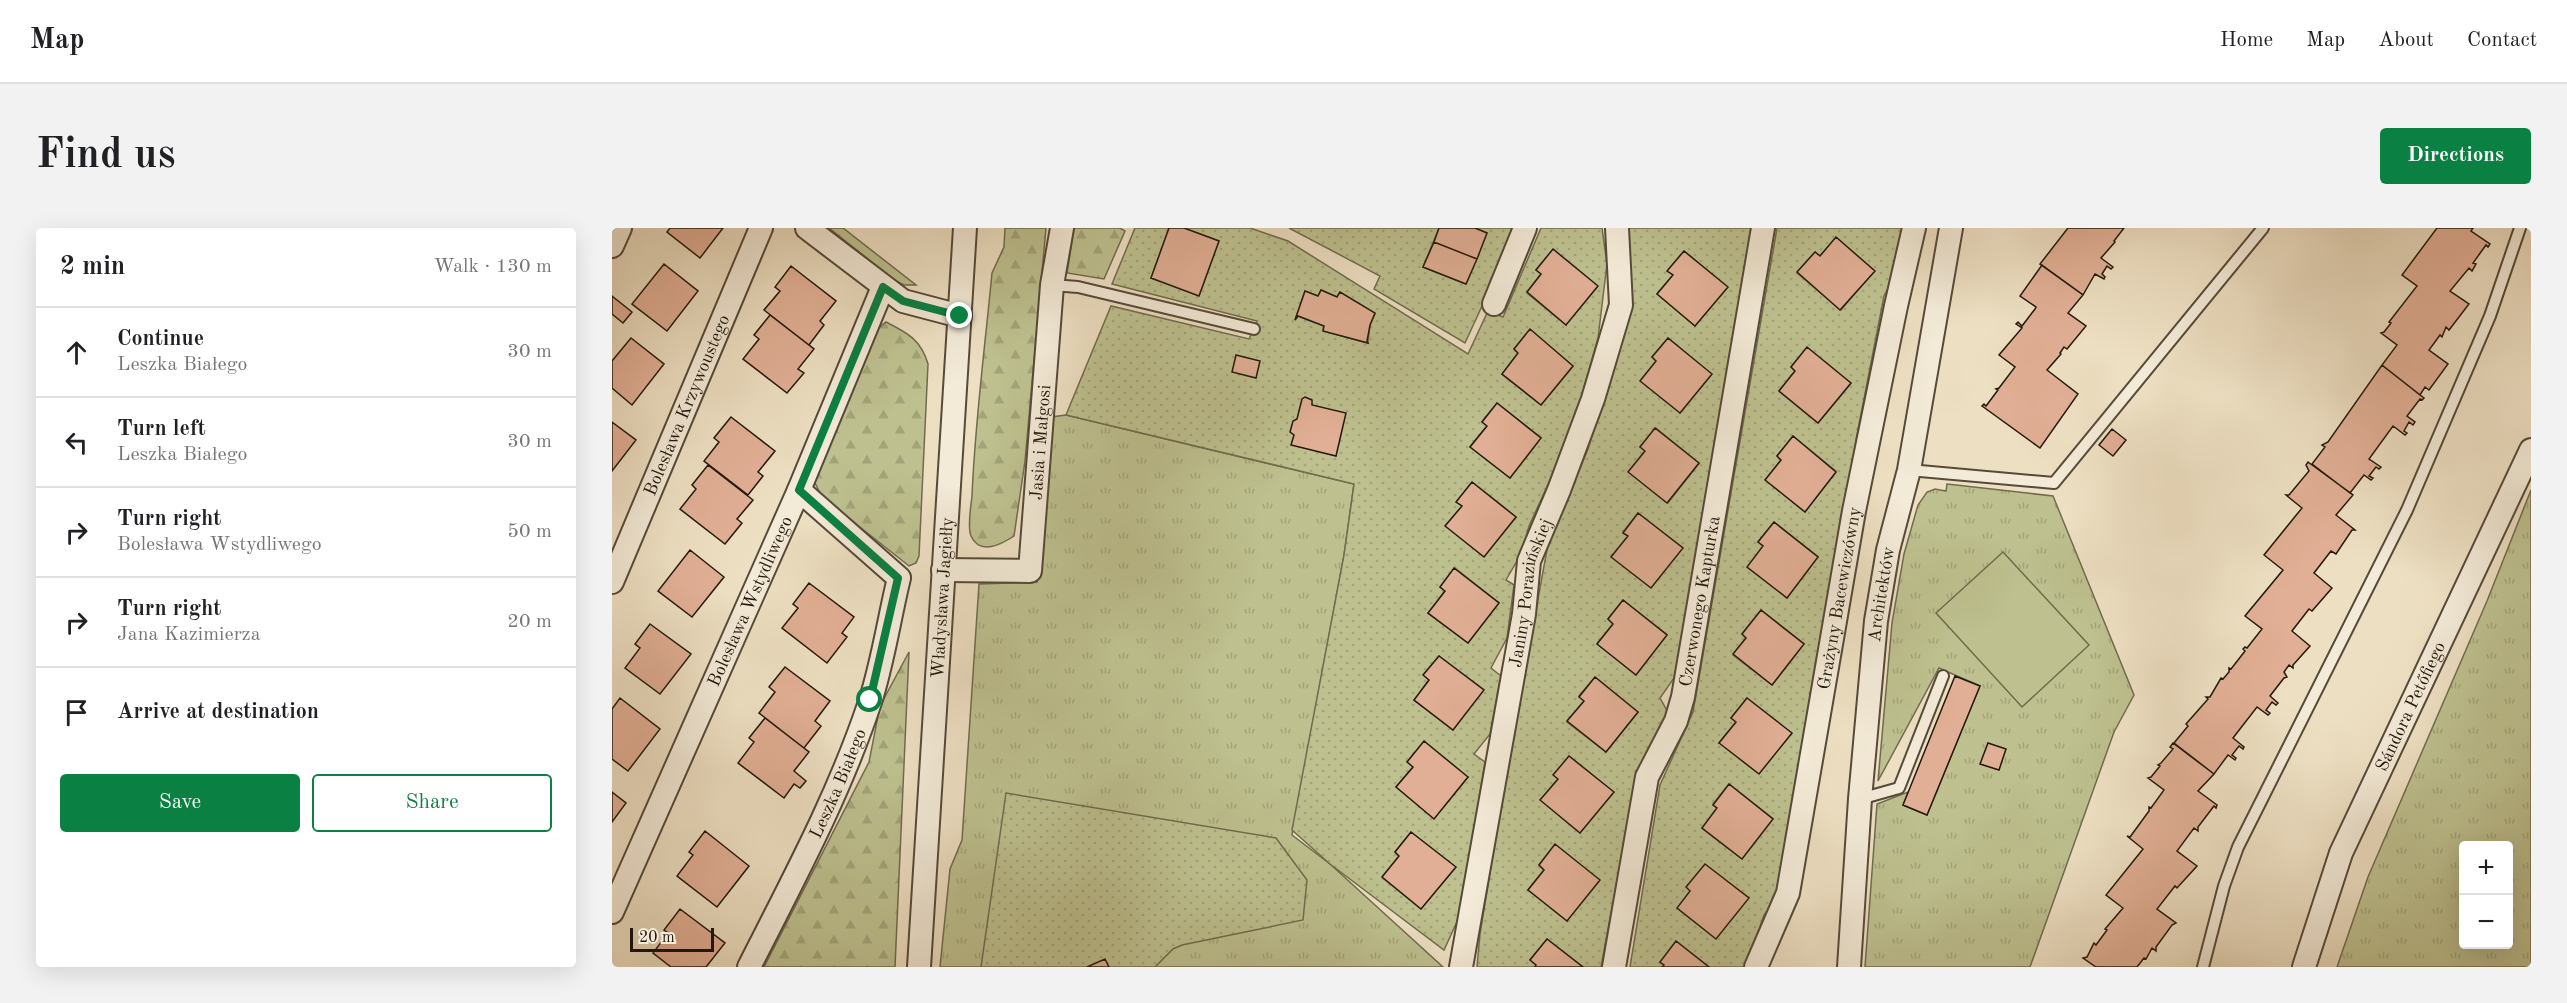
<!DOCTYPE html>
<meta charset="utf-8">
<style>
:root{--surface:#fff;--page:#f2f2f2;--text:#202124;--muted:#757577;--line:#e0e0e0;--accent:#0b8043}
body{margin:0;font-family:"Old Standard TT",serif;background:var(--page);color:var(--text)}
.controls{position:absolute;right:18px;bottom:18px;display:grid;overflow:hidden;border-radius:6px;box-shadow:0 6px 24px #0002}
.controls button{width:54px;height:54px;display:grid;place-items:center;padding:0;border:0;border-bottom:2px solid var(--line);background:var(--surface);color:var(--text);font:30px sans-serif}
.scale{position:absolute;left:18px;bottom:15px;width:84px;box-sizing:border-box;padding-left:6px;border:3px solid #23180b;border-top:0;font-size:16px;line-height:21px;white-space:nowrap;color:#23180b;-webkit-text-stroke:4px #f3ead7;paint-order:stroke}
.stop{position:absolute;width:18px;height:18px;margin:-14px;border:4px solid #0b8043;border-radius:50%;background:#fff}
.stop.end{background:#0b8043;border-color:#fff;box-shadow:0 2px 6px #0008}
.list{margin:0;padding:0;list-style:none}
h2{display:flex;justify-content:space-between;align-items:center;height:78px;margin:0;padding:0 24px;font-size:26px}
h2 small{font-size:20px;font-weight:400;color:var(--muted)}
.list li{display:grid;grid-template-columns:39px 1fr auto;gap:18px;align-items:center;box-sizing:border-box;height:90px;padding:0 24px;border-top:2px solid var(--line)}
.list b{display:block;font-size:22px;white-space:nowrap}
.list p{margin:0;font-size:20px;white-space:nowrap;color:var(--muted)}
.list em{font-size:20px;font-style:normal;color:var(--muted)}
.actions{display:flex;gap:12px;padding:18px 24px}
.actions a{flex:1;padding:14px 0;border:2px solid var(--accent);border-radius:6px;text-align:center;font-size:21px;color:var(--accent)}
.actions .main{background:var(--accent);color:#fff}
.icon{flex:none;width:33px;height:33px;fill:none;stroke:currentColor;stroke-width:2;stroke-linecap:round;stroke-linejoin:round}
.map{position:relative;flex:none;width:1919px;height:739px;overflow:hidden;border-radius:6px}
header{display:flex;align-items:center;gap:36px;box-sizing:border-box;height:84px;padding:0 30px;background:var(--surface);border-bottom:2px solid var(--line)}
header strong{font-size:28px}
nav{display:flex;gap:33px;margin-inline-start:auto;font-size:21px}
.intro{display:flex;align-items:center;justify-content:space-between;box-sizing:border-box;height:144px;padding:0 36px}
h1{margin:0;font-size:42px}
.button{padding:15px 27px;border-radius:6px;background:var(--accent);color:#fff;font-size:21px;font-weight:700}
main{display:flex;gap:36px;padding:0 36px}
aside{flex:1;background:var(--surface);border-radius:6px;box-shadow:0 6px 24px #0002}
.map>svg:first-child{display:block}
</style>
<header>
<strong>Map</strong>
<nav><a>Home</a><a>Map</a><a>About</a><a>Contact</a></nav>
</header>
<div class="intro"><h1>Find us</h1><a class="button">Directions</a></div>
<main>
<aside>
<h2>2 min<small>Walk · 130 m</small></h2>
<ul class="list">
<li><svg class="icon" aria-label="ahead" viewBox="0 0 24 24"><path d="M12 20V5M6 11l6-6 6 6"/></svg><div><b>Continue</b><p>Leszka Białego</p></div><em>30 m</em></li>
<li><svg class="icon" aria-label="left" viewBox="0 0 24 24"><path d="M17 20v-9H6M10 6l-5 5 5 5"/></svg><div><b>Turn left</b><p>Leszka Białego</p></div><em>30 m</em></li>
<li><svg class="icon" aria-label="right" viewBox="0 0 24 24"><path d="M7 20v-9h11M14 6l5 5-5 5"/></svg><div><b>Turn right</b><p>Bolesława Wstydliwego</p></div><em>50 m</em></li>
<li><svg class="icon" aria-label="right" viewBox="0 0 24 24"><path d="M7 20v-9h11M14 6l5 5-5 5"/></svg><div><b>Turn right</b><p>Jana Kazimierza</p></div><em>20 m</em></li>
<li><svg class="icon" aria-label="arrive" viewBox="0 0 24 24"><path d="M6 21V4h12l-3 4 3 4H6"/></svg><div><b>Arrive at destination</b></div></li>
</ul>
<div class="actions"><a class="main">Save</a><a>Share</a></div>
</aside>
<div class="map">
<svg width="1919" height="739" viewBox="0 0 1919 739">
<defs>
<pattern id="grass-tufts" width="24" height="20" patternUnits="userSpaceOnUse" patternTransform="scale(1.5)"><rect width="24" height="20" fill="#bec08f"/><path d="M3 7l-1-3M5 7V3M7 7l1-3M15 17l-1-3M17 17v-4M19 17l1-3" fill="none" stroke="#a3a47a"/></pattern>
<pattern id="forest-firs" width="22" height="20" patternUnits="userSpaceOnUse" patternTransform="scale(1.5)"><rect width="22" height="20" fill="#bec08f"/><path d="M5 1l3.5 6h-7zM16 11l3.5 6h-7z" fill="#a3a47a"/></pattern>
<pattern id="park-dots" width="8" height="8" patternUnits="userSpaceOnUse" patternTransform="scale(1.5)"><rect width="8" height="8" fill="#bec08f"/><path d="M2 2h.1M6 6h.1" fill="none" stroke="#a3a47a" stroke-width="1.8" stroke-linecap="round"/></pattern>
</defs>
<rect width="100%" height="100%" fill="#eddfc2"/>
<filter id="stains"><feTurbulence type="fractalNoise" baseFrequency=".00333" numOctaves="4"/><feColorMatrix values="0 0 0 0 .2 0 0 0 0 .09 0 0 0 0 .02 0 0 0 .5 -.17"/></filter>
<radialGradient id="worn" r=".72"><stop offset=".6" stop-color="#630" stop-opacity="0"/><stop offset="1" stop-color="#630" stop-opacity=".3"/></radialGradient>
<path fill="url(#grass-tufts)" stroke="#706c4d" stroke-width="1.5" fill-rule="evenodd" d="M217 0H231L304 57H292L282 52Z
M454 187 742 256 732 327 680 607 718 636 831 739H328L338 641 350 612 367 356 425 354 439 189Z
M1335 256 1441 268 1522 467 1502 504 1418 739H1253L1265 576 1296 564 1291 577 1315 587 1368 458 1327 440 1266 553 1280 395 1292 326 1306 277 1315 264 1323 261 1334 263Z
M1919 262V739H1725L1756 649 1875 373ZM1852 618H1896V716H1852Z"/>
<path fill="url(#forest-firs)" stroke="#706c4d" stroke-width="1.5" d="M393 0H434L413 233 402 308C390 316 368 328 359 308 355 298 359 279 360 268 363 193 373 119 380 45L392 19Z
M462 0H508L513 3 492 51 455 45Z
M274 94C296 105 309 112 316 136L307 328 304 335 297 338 210 269 203 255 201 247 264 102Z
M297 424 283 739H152L257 534 268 478Z"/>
<path fill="url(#park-dots)" stroke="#706c4d" stroke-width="1.5" fill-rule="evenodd" d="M523 0H557L539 50 587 67 607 13 572 0H638L676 13 856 126 876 83 891 89 929 0H990L995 36 986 110 958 209 917 298 909 326 894 352 902 357 895 410 879 440 889 448 878 506 862 526 873 534 849 685 832 722 718 636 680 602 732 327 742 256 454 187 499 78 637 111 645 93 500 56ZM941 22 954 97 915 65 929 46 924 42ZM709 62 725 69 728 64 763 86 758 97 756 115 711 103 712 98 686 88 683 92 693 63 706 68ZM918 102 961 138 929 177 890 146 906 125 902 121ZM885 175 929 210 898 250 858 219 875 198 870 194ZM860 254 904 289 834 298 850 278 845 273ZM843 340 887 375 856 415 816 385 833 363 828 359ZM827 428 871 462 841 502 802 472 817 452 812 447ZM796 534 856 549 822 590 784 559 801 539ZM799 604 843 639 809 681 771 650 787 628 783 624Z
M677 0H827L811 39 854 56 875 5 863 0H906L853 115 762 61 768 48Z
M1016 0H1140L1079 366 1062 450 1048 470 1057 486 1025 545 989 739H971L935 711 918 732 924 737 923 739H865L868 706 893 553 936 316 976 221 1017 86 1019 71ZM1072 23 1115 59 1083 98 1045 66 1061 47 1056 42ZM1056 110 1099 146 1068 185 1044 133 1040 129ZM1044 200 1087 235 1056 275 1017 244 1033 223 1028 219ZM1026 285 1070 320 1000 329 1016 308 1011 304ZM1011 372 1055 407 1024 447 985 416 1001 396 996 391ZM983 449 1026 484 994 524 955 494 972 473 967 468ZM957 528 1001 564 968 605 929 572 946 551 942 547ZM943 617 955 693 916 662 932 642 927 637Z
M1165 0H1292L1282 49 1272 68 1244 212 1166 668 1152 687 1134 739H1097L1064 713 1048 734 1052 737 1050 739H1018L1048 557 1081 484ZM1224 10 1262 43 1229 82 1185 45 1203 24 1208 28ZM1195 120 1239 155 1206 195 1167 163 1183 143 1179 139ZM1181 208 1224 243 1193 284 1154 252 1169 232 1165 228ZM1162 294 1206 329 1175 370 1151 318 1146 314ZM1149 382 1192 416 1160 457 1121 427 1134 410 1130 406ZM1135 470 1179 505 1107 515 1124 494 1119 490ZM1117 556 1161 591 1130 631 1090 600 1105 580 1101 576Z
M394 565 664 610 695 652 691 692 570 717 561 721 543 739H369Z"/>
<path fill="#bec08f" stroke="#706c4d" stroke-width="1.5" d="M1391 324 1477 417 1410 479 1324 385Z"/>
<path fill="#e1af95" stroke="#23180b" stroke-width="1.5" d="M58 0H111L88 30 55 4Z
M557 0H572L607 13 587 68 539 50Z
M827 0H863L875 5 865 31 822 14Z
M1456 0H1512L1502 13 1503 14 1489 30 1501 39 1499 41 1495 38 1490 46 1493 49 1492 51 1483 46 1471 67 1428 36Z
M1825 0H1861L1859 3 1878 16 1876 19 1874 17 1861 35 1864 36 1860 43 1857 40 1838 63 1857 76 1837 102 1834 99 1830 109 1828 107 1817 122 1836 136 1817 162 1813 159 1808 167 1770 137 1785 117 1769 105 1772 104 1779 95 1777 94 1805 58 1790 47Z
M1224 9 1263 43 1228 82 1185 44 1203 24 1208 28Z
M822 14 865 31 854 56 811 39Z
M941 21 986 58 954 97 915 64 929 46 924 42Z
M1072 23 1116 59 1083 98 1045 66 1061 47 1055 43Z
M52 36 86 63 55 103 20 76Z
M1430 37 1471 67 1456 85 1474 98 1455 121 1452 119 1448 125 1449 126 1435 142 1466 166 1428 220 1370 178 1372 176 1374 178 1386 162 1384 161 1387 160 1403 139 1387 127 1410 100 1404 96 1406 94 1410 98 1423 81 1424 79 1408 68Z
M179 38 224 73 208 93 212 97 197 117 152 82 168 63 163 59Z
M709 62 725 69 728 64 763 85 758 97 755 113 756 115 711 103 712 98 686 88 683 92 693 63 706 68Z
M0 68 20 84 11 95 0 86Z
M158 87 202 121 186 141 192 145 175 165 131 131 147 111 142 107Z
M918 101 961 138 929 177 890 146 906 125 902 121Z
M19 110 52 136 20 177 0 160V133Z
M1056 110 1100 146 1068 185 1028 153 1044 133 1040 129Z
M1195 119 1239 155 1206 195 1167 163 1183 143 1179 139Z
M624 127 648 133 644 150 620 144Z
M1770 137 1812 170 1810 172 1808 171 1795 188 1803 194 1801 197 1797 194 1792 203 1795 205 1793 207 1781 198 1757 231 1769 239 1767 241 1764 239 1757 248 1761 250 1759 252 1752 247 1738 265 1700 236 1713 219 1710 217 1716 214Z
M693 169 700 172V177L734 185 724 228 679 217 682 207 678 204 681 193 685 191 690 171Z
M885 175 929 210 898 250 858 219 875 198 870 194Z
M119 189 163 223 146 244 151 248 136 267 92 233 107 214 102 210Z
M0 194 24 212 0 243Z
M1043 200 1087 235 1055 275 1016 244 1033 223 1028 219Z
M1500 201 1514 212 1501 228 1487 217Z
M1181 208 1224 244 1193 284 1153 252 1169 232 1165 228Z
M1696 234 1741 267 1724 287 1743 302H1740L1724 326 1719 323 1702 345 1720 360 1700 383 1697 381 1680 403 1698 418 1681 437V440L1677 437 1672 444 1675 449 1672 450 1658 468 1666 475 1664 477 1660 474 1654 482 1658 485 1656 487 1645 479 1621 510 1632 519 1631 521 1627 518 1620 527 1624 530 1623 532 1616 527 1602 546 1562 515 1576 498 1574 496 1596 471 1594 469H1598L1609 450 1611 451 1617 444V440L1619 441 1633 423 1631 421 1633 419 1635 420 1650 401 1633 388 1671 342 1652 327 1690 280 1674 267H1677L1697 243 1694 237Z
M96 237 141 272 125 291 130 295 113 316 68 281 84 261 80 257Z
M860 254 904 289 872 329 833 298 850 278 844 274Z
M1026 285 1071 320 1039 360 999 329 1016 308 1011 305Z
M1162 294 1206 329 1175 370 1135 339 1151 318 1146 314Z
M78 322 112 349 80 389 46 363Z
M842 340 887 375 856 415 816 385 833 363 828 359Z
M197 355 242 389 230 405 235 409 215 435 170 400 186 380 181 376Z
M1011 372 1055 407 1024 447 985 416 1001 396 996 391Z
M1149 382 1192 416 1160 457 1121 426 1134 410 1130 406Z
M38 396 79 426 48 466 13 440 28 420 23 416Z
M827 428 872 462 841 502 802 472 817 452 811 447Z
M173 439 218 473 203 493 209 498 192 520 147 485 163 464 157 459Z
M1343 448 1368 458 1315 587 1291 577Z
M983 449 1026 484 994 524 955 493 972 473 967 469Z
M8 470 48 501 16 543 0 531V481Z
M1135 470 1180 505 1147 546 1107 515 1124 494 1119 490Z
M153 490 197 524 182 543 194 553 188 560 182 556 172 570 126 535 142 514 137 510Z
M812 513 856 549 822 591 784 559 801 539 795 534Z
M1376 515 1394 521 1387 542 1368 536Z
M1561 515 1602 546 1586 563 1605 577 1604 580 1602 578 1586 599V603L1582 600 1565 623 1585 638 1565 660 1563 658 1545 681 1564 695 1560 697 1544 719V723L1540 720 1534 731 1532 730 1525 739H1484L1471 730 1475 729 1482 715 1484 717 1495 702 1493 701 1511 680 1494 667 1531 621 1515 608 1518 609 1537 583V579L1539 580 1552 562 1536 550 1539 549 1548 538 1546 537 1549 535 1561 521 1558 519Z
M957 528 1002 564 968 605 928 572 946 551 941 547Z
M1117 556 1161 591 1130 631 1090 600 1105 580 1101 577Z
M0 564 14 575 0 594Z
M93 603 137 638 105 679 65 648 81 627 77 624Z
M799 604 844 639 809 681 770 649 787 628 783 624Z
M943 616 988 652 955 693 916 662 932 642 927 637Z
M1093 636 1137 670 1104 711 1065 680 1078 663 1074 659Z
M68 681 113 715 94 739H59L41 725 56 705 52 702Z
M935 711 971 739H923L924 737 918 732Z
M1064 713 1097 739H1050L1052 737 1048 734Z
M493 731 497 739H475Z"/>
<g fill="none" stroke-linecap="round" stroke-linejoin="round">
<defs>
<path id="service" d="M440 57 466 59 642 101
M1297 242 1442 255 1651 0
M1248 571 1287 560 1331 448
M1591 739 1612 658 1626 619 1795 282 1878 88 1908 0"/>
<g id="minor">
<path d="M195 0 291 73 348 88"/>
<path d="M0 18 8 0"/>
<path d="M882 76 913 0"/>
<path id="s1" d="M331 342 418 343 440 57 450 0"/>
<path id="s2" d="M0 354 149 0"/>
<path id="s3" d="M0 684 187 262 271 59"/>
<path id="s4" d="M137 739C181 652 227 567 258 474 271 434 277 391 287 350L187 262"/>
<path id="s5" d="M307 739 353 0"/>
<path id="s6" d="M849 739 912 386 917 333 947 262 981 171 1009 77 1005 0"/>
<path id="s7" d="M1002 739 1035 549 1064 493 1071 469 1151 0"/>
<path id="s8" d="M1144 739 1176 665 1242 283 1284 78 1302 0"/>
<path id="s9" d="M1237 739 1248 571 1264 393 1276 322 1297 242 1339 0"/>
<path id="s10" d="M1692 739 1729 625 1919 222"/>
</g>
</defs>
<use href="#service" stroke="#564a39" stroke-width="14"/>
<use href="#minor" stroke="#564a39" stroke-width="26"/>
<use href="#service" stroke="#f3ead7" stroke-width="10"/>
<use href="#minor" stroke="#f3ead7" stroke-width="22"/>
</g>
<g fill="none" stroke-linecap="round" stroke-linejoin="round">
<path stroke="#0b8043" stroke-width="8" d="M258 472 286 350 187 262 271 59 291 73 348 88"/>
</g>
<g text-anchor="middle" stroke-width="6" stroke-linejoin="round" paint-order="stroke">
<g font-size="18" fill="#23180b" stroke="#f3ead7">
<text dy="6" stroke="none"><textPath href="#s2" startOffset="192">Bolesława Krzywoustego</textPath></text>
<text dy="6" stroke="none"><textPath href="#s1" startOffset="216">Jasia i Małgosi</textPath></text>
<text dy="6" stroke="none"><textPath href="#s6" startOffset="381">Janiny Porazińskiej</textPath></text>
<text dy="6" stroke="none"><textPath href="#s9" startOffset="374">Architektów</textPath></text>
<text dy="6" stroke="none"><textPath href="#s5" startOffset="370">Władysława Jagiełły</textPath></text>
<text dy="6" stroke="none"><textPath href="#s8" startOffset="380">Grażyny Bacewiczówny</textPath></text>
<text dy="6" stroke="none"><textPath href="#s3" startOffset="340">Bolesława Wstydliwego</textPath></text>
<text dy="6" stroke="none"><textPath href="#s7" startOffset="378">Czerwonego Kapturka</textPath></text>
<text dy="6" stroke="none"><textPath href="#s10" startOffset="282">Sándora Petőfiego</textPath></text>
<text dy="6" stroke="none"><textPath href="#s4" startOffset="204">Leszka Białego</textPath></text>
</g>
</g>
<rect width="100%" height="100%" filter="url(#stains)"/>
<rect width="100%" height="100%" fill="url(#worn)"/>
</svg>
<div class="controls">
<button>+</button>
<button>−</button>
</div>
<div class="scale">20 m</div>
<div class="stop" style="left:258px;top:472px"></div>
<div class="stop end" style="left:348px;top:88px"></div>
</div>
</main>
